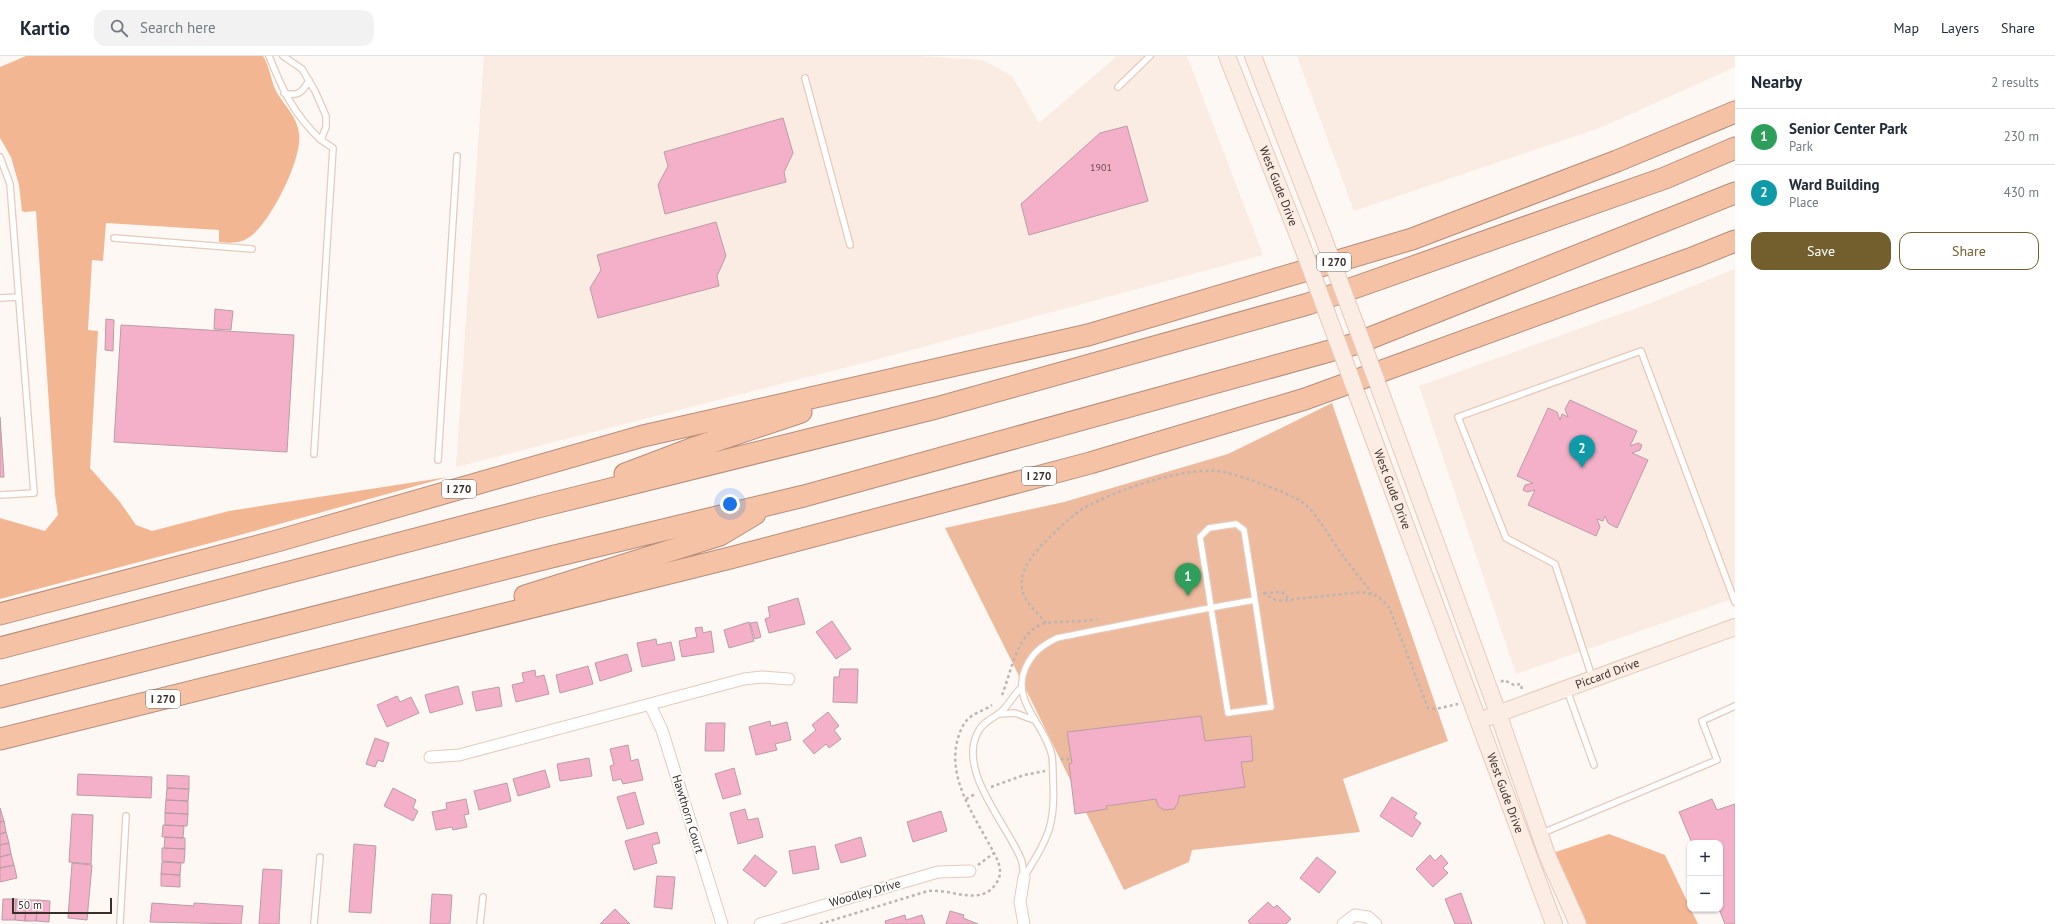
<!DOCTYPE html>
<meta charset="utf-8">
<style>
:root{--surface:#fff;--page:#f2f2f3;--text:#1f2937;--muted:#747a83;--line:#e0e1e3;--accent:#735f2e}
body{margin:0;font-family:"PT Sans",sans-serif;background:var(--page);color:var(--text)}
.controls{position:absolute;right:12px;bottom:12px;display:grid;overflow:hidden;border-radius:8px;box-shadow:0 1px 3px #0004}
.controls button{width:36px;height:36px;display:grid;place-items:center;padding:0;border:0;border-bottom:1px solid var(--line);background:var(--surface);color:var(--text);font:20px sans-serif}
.scale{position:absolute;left:12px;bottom:10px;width:100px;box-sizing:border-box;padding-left:4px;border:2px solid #392e28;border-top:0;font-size:11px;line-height:14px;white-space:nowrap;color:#392e28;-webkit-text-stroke:3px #fff;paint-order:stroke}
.you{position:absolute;left:730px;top:448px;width:14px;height:14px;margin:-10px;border:3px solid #fff;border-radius:50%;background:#1a73e8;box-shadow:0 0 0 6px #1a73e833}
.badge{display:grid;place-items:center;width:26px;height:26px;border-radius:50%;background:var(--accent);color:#fff;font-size:13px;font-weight:700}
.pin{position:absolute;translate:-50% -33px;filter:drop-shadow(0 1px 2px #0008)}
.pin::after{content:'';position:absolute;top:21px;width:14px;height:12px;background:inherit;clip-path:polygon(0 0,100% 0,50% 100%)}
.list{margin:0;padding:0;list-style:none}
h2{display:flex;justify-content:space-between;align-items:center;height:52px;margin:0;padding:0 16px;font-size:17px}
h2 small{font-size:13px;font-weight:400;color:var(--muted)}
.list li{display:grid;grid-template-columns:26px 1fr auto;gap:12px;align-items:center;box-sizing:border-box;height:56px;padding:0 16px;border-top:1px solid var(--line)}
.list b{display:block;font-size:15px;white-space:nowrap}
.list p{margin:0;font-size:13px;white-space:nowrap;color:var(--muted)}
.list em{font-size:13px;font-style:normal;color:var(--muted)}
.actions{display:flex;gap:8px;padding:12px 16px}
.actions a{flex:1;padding:9px 0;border:1px solid var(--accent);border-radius:12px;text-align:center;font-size:14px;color:var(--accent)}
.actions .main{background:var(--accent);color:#fff}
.icon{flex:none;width:22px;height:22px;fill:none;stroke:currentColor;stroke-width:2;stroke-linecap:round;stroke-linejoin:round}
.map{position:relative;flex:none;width:1735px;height:868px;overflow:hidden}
header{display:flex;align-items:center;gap:24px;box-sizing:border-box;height:56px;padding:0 20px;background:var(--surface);border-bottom:1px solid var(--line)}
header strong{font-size:19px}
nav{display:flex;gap:22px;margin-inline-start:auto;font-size:14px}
.search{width:280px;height:36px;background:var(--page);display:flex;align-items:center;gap:10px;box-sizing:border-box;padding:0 14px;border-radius:12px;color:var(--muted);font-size:15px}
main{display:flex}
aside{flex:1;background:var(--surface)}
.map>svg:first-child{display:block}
</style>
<header>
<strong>Kartio</strong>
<div class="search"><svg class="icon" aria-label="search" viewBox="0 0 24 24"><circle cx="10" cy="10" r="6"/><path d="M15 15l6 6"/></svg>Search here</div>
<nav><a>Map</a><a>Layers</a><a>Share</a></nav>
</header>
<main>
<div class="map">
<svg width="1735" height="868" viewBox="0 0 1735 868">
<rect width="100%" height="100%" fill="#fef8f5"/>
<path fill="#faebe3" d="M484 0H918L983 4 1012 20 1039 67 1117 0H1187L1263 199 867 306 456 411Z
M1297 0H1735V11L1602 71 1354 155Z
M1735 213V542L1516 618 1419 330 1648 248Z"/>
<path fill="#edba9d" d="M1332 347 1448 685 1343 723 1360 776 1192 794 1189 806 1124 834 1036 654 945 472 1064 446 1228 398Z"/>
<path fill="#f3b693" d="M26 0H263C270 11 271 26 277 37 285 50 297 61 299 77 303 102 271 165 251 180 241 188 230 187 219 186V174L106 167 103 205 92 204 88 274 98 275 90 412 120 446 136 469 152 475 229 455 448 421 229 482 0 543V462L45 475 58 459 55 439 36 155 25 156 22 155 19 129 11 101 0 82V11Z
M1609 778 1665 799 1698 868H1578L1547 799Z"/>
<path fill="#f4b0c8" stroke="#bb9ca6" d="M783 62 793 97 784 116 786 126 665 158 658 129 668 110 664 96Z
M1127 70 1148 145 1029 179 1021 148 1100 77Z
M716 166 726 200 717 220 719 230 598 262 590 232 601 214 597 199Z
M215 253 233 255 231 274 214 273Z
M106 263 114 264 113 295 105 294Z
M121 269 294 279 287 396 114 386Z
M1570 344 1637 375 1630 390 1638 387 1642 389 1640 394 1632 397 1648 404 1617 472 1608 467 1605 460 1603 465 1597 463 1600 471 1596 480 1528 449 1535 434 1527 436 1523 434 1525 429 1533 427 1517 420 1548 352 1557 356 1560 364 1562 358 1568 361 1565 353Z
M0 361 4 421H0Z
M798 542 805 568 769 577 765 563 770 561 768 551Z
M832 565 851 593 836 603 816 576Z
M749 566 754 585 729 592 724 574Z
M757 566 761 581 755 583 750 567Z
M702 571 703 577 711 575 714 596 682 601 679 585 697 581 695 572Z
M656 583 657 589 671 586 675 604 642 611 637 587Z
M627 598 632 615 600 625 595 607Z
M588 610 593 628 560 637 556 619Z
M840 613H858L857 647 833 646 834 621H839Z
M535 614 536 621 544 619 549 638 516 646 512 629 524 626 522 617Z
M458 630 463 648 430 657 425 639Z
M499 631 502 650 476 655 472 636Z
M397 640 400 646 411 641 419 657 387 671 377 649Z
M828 656 839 670 834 674 841 683 829 692 826 688 814 698 803 685 816 674 812 669Z
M1201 660 1205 685 1251 680 1253 705 1241 706 1245 731 1179 740 1178 747 1174 753 1164 754 1158 750 1156 743 1106 750 1107 753 1075 758 1069 708 1072 707 1067 676Z
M770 665 771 670 787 666 791 684 775 688 777 694 756 699 749 671Z
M706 667H725L724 695H705Z
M375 682 389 687 383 706 378 704 375 711 366 708Z
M628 689 631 705 638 703 643 724 623 728 621 723 613 725 610 710 614 709 610 693Z
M589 702 592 720 560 725 557 708Z
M734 712 741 738 723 743 715 718Z
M545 714 550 731 518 740 513 723Z
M78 718 152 721 151 742 77 739Z
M167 719 189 720V733L167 732Z
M507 727 511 745 479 754 474 735Z
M167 732 189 733 188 745 166 744Z
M393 732 416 744 413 752 418 755 413 765 384 750Z
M635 736 644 768 627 773 617 741Z
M1392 741 1417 757 1414 762 1421 767 1412 781 1380 760Z
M466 743 469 758 464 759 467 771 453 774 452 771 436 774 432 756 447 753 446 747Z
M1712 743 1717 754 1735 748V868H1725L1719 853 1720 787H1692L1679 756Z
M166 744 188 745V758L165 757Z
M0 752 4 765 0 766Z
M745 753 748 764 758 762 763 781 738 788 730 757Z
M941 755 947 775 913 786 907 766Z
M165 757 188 758 187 770 165 769Z
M72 758 93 759 91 808 69 806Z
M4 765 6 776 0 778V766Z
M163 769 184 770 183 782 162 781Z
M6 776 9 787 0 789V778Z
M657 776 660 787 652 789 657 807 634 814 625 785Z
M165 781 185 782V793L164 792Z
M861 781 866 800 841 807 835 789Z
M9 787 11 798 0 801V789Z
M354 788 376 790 371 857 349 856Z
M815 790 819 813 793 818 789 795Z
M162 792 185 793 184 807 162 805Z
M11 798 14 809 0 812V801Z
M755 799 777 816 765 831 743 814Z
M1430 799 1435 805 1441 799 1448 807 1443 812 1448 817 1433 831 1416 813Z
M1317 801 1336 816 1319 837 1300 822Z
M162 806 181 807 180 819 161 818Z
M72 807 92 809 87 864 68 862Z
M14 809 17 822 0 826V812Z
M263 813 282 814 279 868H259Z
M161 818 180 819V831L161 830Z
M657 820 675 821 672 853 654 851Z
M1461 837 1472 868H1455L1445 843Z
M432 838 452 839 450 868H430Z
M3 843H16L15 864H2Z
M16 843 26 844 25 865 15 864Z
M26 844H38L36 865H25Z
M38 844 50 845 49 866 36 865Z
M1268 846 1274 852 1277 849 1291 863 1286 868H1250L1248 865Z
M152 847 194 850V847L243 850 241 868 150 866Z
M615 853 630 868H600Z
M950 855 964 859 963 862 978 868H946Z
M905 859 906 864 922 859 925 868H886L885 865Z"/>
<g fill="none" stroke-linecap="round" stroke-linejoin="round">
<defs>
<path id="lane" d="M269 0C282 33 294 59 321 84L326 71V60L315 35 302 13 283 0
M805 22 850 189
M1118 31 1150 0
M284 37C298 41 303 36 309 24
M0 101 10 128 34 437 0 439
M114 182 252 193
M0 242 19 241
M314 398 333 92 321 84
M438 404 457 100
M1592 621 1555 508 1506 482 1458 361 1641 295 1735 546
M1020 633C1014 639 1009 648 1003 654 995 662 983 665 978 676 957 714 1006 767 1021 803 1023 808 1023 815 1024 821
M1567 634 1594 709
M998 658 1015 657 1034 664
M1540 778 1717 704 1702 665 1735 650
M1024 821C1047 783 1056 771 1053 724 1053 716 1053 708 1052 700 1046 669 1011 646 1025 613 1032 597 1041 590 1057 582 1123 569 1189 555 1255 544L1271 651 1228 657 1211 552 1210 545 1200 481 1209 472 1236 468 1244 474 1255 544
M120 868 126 760
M314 868 320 801
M480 868 483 841"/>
<path id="street" d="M650 649 662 674 722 868
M430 701 459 699 744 623 762 621 789 623
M1024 821 1020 846 1024 868
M760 868 938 816 970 815
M1343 868 1355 859 1368 861 1376 868"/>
<g id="secondary">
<path id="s1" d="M1227 0 1301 187"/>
<path d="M1253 0 1323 181"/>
<path d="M1377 326 1498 657 1547 799 1578 868"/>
<path id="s2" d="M1355 333 1554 868"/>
<path id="s3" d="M1489 661 1735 571"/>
</g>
<path id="highway" d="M625 418 691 393 801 356
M525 540 720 479 755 458
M0 558 277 485 643 380 1088 279 1412 183 1617 105 1735 56
M0 592 538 451 936 352 1308 248 1665 122 1735 92
M0 641 551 501 804 440 1355 288 1735 137
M0 683 730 502 1090 407 1305 343 1695 201 1735 185"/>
</defs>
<use href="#lane" stroke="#e6caba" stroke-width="8"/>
<use href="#street" stroke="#e6caba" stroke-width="13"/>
<use href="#secondary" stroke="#e6caba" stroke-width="18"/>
<use href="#highway" stroke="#b48e7a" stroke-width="23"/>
<path stroke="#bdb5b1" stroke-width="2.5" stroke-dasharray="3 3" stroke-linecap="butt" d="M1263 537 1277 545 1362 536 1378 540 1389 551 1428 652 1436 653 1458 648
M1264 537 1282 536 1291 545
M1046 567C1038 557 1024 546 1022 533 1019 514 1033 498 1045 486 1057 474 1070 461 1084 452 1117 434 1179 412 1217 415 1233 416 1289 437 1302 446 1318 458 1327 478 1339 494 1349 509 1361 523 1372 537
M1501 626 1504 624 1514 629 1521 628 1522 634
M1002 639C1011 617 1018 571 1047 567 1064 565 1080 566 1097 563
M1061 704 1062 703H1072
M991 731 1024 719 1045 715
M966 743 975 738
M978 809 994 797C976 762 946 723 958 682 960 675 963 668 968 663 974 657 985 654 992 649
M820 868 928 835C951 832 982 852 997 826 1003 817 999 806 994 797"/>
<use href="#lane" stroke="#fff" stroke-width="5.5"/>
<use href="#street" stroke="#fff" stroke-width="11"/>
<use href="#secondary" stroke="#fcede4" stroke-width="16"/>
<use href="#highway" stroke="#f6c2a6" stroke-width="21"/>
<defs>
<path id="secondary-bridge" d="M1323 181 1377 326
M1301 187 1355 333"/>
</defs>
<use href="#secondary-bridge" stroke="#e6caba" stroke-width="18" stroke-linecap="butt"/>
<use href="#secondary-bridge" stroke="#fcede4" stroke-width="16"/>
</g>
<g text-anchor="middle" stroke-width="4" stroke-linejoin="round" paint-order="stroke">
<g font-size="10" fill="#684e50">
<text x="1101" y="115">1901</text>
</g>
<g fill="#fff" stroke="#746d68" stroke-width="1">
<rect x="1317" y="197" width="34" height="18" rx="3"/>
<rect x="1022" y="411" width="34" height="18" rx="3"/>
<rect x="442" y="424" width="34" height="18" rx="3"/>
<rect x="146" y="634" width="34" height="18" rx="3"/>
</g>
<g font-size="11" font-weight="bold" fill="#392e28">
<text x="1334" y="210">I 270</text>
<text x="1039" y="424">I 270</text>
<text x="459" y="437">I 270</text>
<text x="163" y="647">I 270</text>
</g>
<g font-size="12" fill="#392e28" stroke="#fff">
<text dy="4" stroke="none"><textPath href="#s1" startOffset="140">West Gude Drive</textPath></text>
<text dy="4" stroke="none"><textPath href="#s2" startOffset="107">West Gude Drive</textPath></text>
<text dy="4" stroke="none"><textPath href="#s3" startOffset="126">Piccard Drive</textPath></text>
<text dy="4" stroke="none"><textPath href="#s2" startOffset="431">West Gude Drive</textPath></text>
<text transform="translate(688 758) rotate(73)" y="4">Hawthorn Court</text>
<text transform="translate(865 837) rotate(-16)" y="4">Woodley Drive</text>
</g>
</g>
</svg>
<div class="controls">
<button>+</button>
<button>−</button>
</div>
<div class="scale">50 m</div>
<div class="you"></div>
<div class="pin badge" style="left:1188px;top:540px;background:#2e9e5b">1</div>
<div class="pin badge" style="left:1582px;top:412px;background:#0f9aa8">2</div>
</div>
<aside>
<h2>Nearby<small>2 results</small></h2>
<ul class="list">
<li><span class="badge" style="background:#2e9e5b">1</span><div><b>Senior Center Park</b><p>Park</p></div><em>230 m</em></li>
<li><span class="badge" style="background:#0f9aa8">2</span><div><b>Ward Building</b><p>Place</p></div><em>430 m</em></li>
</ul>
<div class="actions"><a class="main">Save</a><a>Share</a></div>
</aside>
</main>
